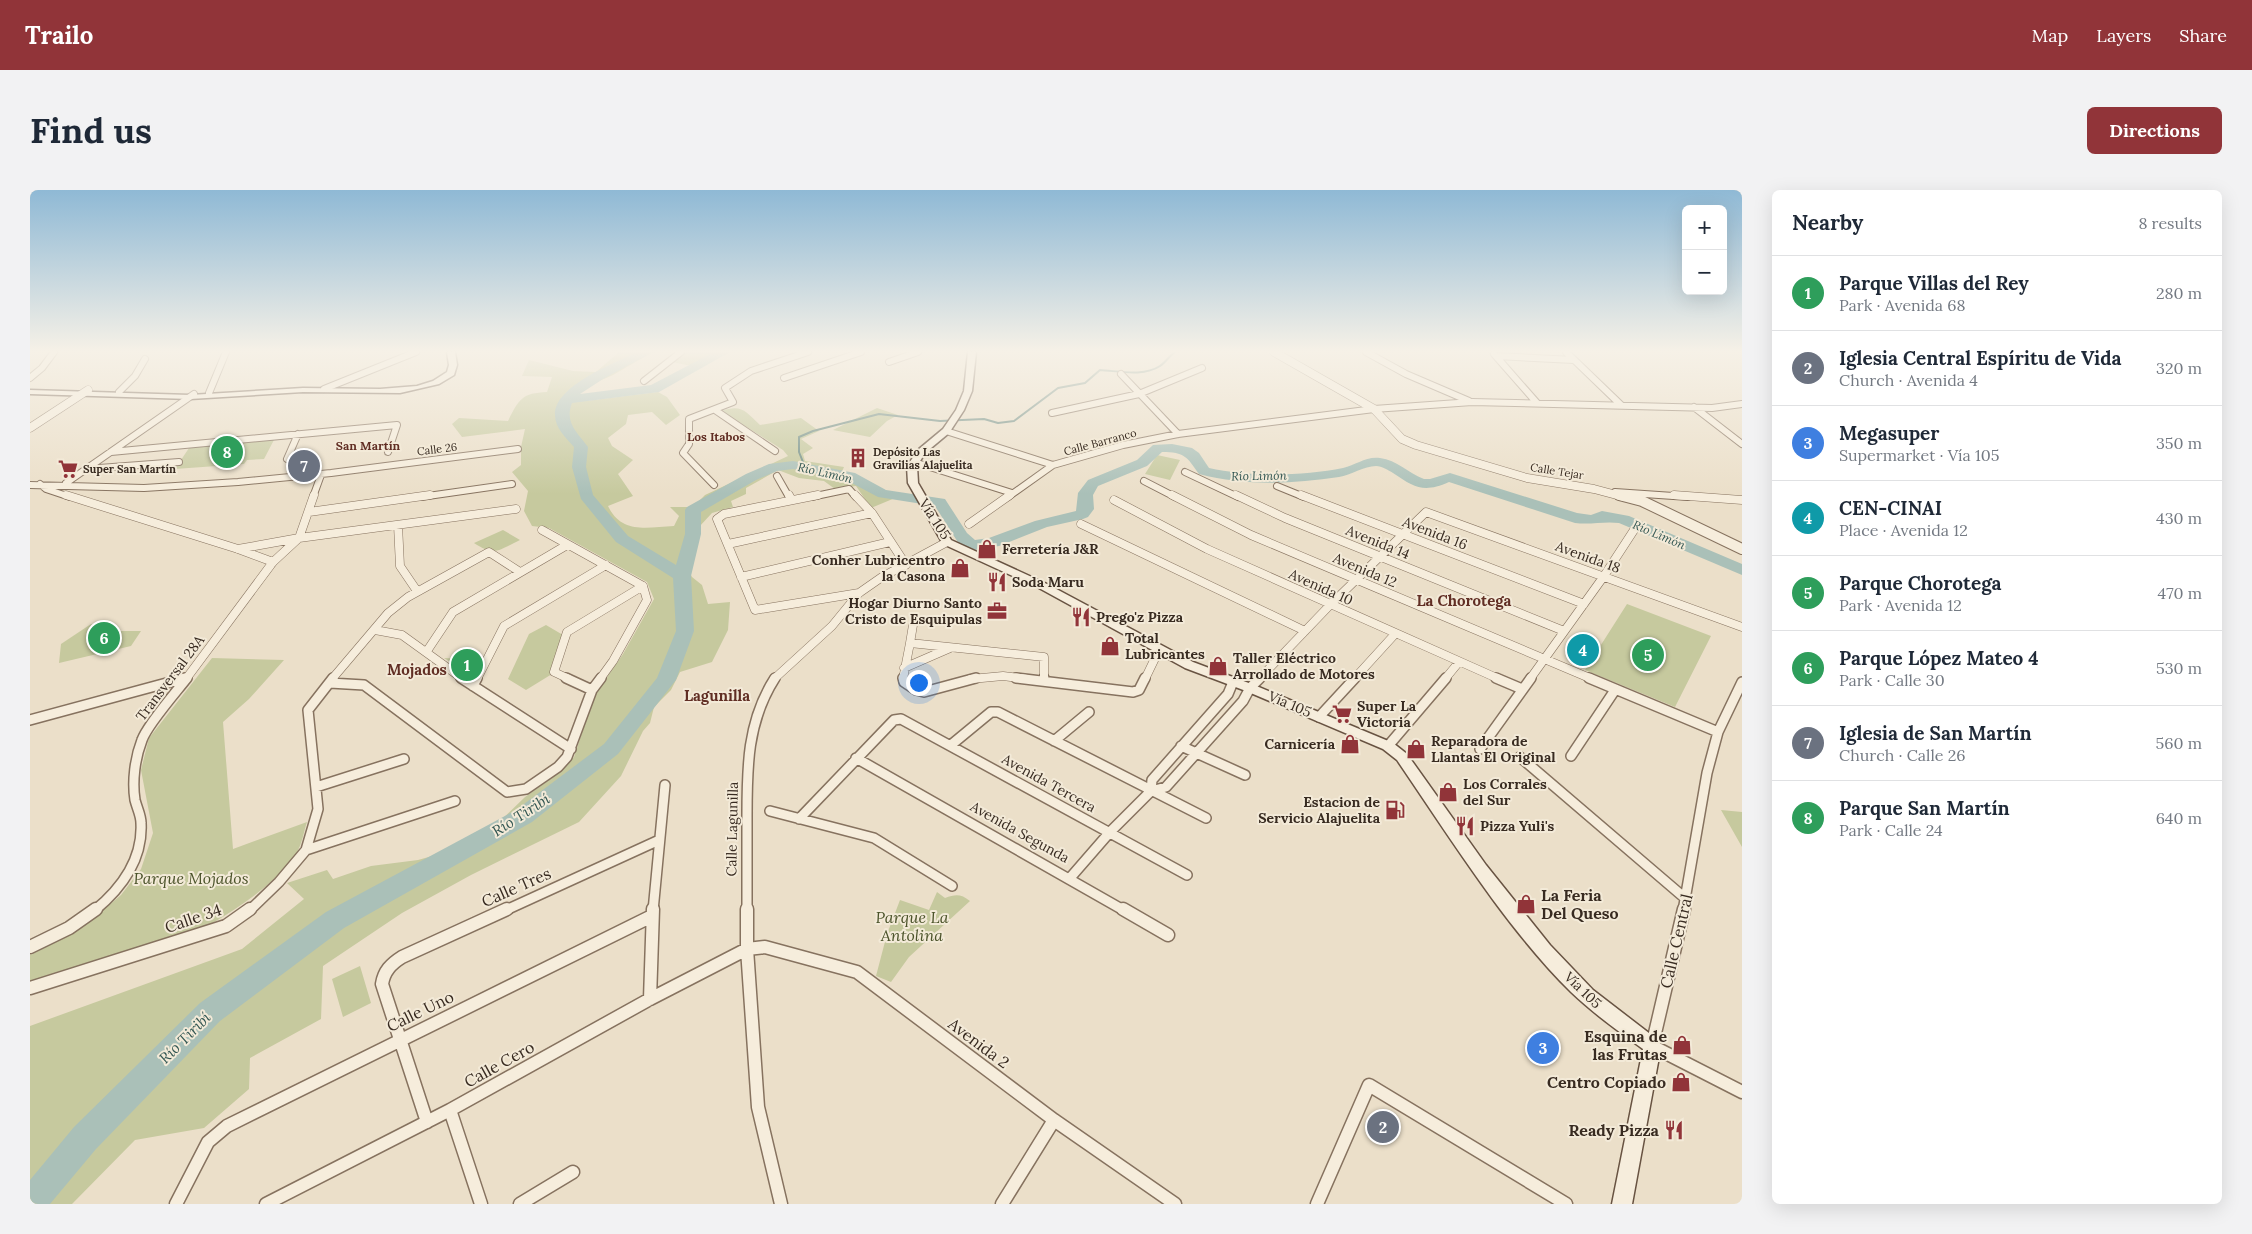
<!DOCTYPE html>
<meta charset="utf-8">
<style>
:root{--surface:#fff;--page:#f2f2f3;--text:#1f2937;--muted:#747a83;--line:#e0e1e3;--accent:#913439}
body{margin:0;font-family:Lora,serif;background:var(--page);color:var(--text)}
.controls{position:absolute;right:15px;top:15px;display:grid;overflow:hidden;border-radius:8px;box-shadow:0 5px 20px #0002}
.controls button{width:45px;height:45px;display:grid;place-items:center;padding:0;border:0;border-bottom:1px solid var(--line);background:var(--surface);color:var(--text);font:25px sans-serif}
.you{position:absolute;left:888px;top:492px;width:18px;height:18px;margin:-12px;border:4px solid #fff;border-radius:50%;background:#1a73e8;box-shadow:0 0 0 8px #1a73e833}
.badge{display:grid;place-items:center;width:32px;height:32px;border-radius:50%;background:var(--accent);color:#fff;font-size:16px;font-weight:700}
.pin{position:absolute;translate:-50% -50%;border:2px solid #fff;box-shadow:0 1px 5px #0006}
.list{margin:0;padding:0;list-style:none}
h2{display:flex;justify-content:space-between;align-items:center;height:65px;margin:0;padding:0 20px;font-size:21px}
h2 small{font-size:16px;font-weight:400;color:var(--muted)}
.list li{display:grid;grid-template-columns:32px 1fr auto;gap:15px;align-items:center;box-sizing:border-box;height:75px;padding:0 20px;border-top:1px solid var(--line)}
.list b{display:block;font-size:19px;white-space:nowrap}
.list p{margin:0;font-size:16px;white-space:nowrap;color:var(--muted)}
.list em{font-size:16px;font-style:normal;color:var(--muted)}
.map{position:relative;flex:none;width:1712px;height:1014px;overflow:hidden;border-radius:8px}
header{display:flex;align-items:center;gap:30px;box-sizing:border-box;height:70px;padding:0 25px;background:var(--accent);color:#fff}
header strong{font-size:24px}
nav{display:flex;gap:28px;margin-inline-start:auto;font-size:18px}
.intro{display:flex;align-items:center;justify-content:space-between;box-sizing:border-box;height:120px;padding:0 30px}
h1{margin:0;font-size:35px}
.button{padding:12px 22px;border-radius:8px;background:var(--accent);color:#fff;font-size:18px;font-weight:700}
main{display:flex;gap:30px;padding:0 30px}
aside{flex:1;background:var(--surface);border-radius:8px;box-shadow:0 5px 20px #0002}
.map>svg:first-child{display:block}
</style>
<header>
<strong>Trailo</strong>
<nav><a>Map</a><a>Layers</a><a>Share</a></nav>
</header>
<div class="intro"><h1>Find us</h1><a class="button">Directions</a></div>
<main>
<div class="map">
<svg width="1712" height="1014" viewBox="0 0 1712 1014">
<rect width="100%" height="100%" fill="#ebdfc9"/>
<path fill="#c6c99e" d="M589 162H623L583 185 535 206 555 211 628 202 637 207 650 225 636 235 622 222 598 225 596 234 578 248 582 256 603 270 588 284 603 306 578 316C592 345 618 337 644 336L649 326 640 317H663L675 305 758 266 753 260 691 221C712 214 715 221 730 235L771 228 789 241 771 249 783 258 773 264 775 271 814 277 810 286C827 288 837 290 846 305L865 308 841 318 826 296 805 299 794 291 769 288 748 280 716 298V304L701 311 703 317 682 323 669 337 657 377 662 387 672 395 678 414 700 412 698 440 682 472 650 482 641 500 624 517 620 533 613 541 591 586 549 632 441 685 372 723 293 776 291 829 220 868 219 899 174 938 105 950 42 1014H0V836L212 759 274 709 257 693 297 680 303 689 341 676 388 670 420 661 464 637 495 607 522 588 544 567 564 506 593 464 624 409 617 392 519 338 502 336 494 321 498 301 482 282 491 275V257L495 239 432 247 422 234 429 228 478 231C489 209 492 203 517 202L522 187 492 186 499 170 543 181 566 182Z
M655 162H687L662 176 642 172Z
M847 218 868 225 857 231 840 247 803 240Z
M245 248 234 269 217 270 214 274 145 279 161 255Z
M1127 265 1150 270 1140 290 1115 284Z
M473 340 490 350C469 360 465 367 444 353Z
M1597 414 1681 446 1645 517 1555 480Z
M61 434 80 441H111L101 456 29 473 31 454Z
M516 435 533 445 522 484 496 500 478 489 499 444Z
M182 468 254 470 219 509 193 532 203 659 277 632C274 641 272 654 267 662 247 693 212 715 181 734L0 791V765L53 737 91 705 111 679 123 643 111 580 119 548Z
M414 468 452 470 447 480 439 484Z
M1691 620 1712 622V657Z
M907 702 915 708C926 704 931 704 940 711L879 767 861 792 846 786 857 744 870 710 899 720Z
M330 776 341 813 313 827 302 789Z"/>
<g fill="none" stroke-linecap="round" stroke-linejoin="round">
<path stroke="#718e85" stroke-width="2" d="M775 277 769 262V247L783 241 849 224 910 231 954 229 968 233 984 231 1028 198 1055 193 1070 180C1089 181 1113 187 1130 176 1136 172 1139 166 1145 162"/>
<path fill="#aac0b8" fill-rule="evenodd" d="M607 162H623L573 189 550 204 621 195 684 162H700L629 202 542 213C534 233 548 243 558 257L556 277 563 305 598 346 646 375 655 344V320L657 317 716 284 739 274 763 271 825 283 856 300 915 309 937 343 945 350 959 348 1005 331 1046 321 1048 303 1058 290 1107 270 1123 255 1142 254 1162 258 1169 263 1179 278C1218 287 1274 286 1313 278 1326 275 1336 266 1350 268 1367 270 1378 283 1394 289H1400L1420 283 1547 323 1561 325 1572 321 1599 326 1712 374V385L1589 333C1574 331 1561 335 1545 333L1419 292C1394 303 1385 298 1363 283 1358 280 1352 276 1346 276 1334 276 1321 285 1309 287 1263 294 1215 296 1169 284 1157 267 1155 262 1132 262L1117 276 1068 296 1063 305 1064 319 1058 327 1053 329 1017 337 969 356 945 360 929 354 905 316 848 307 816 290 763 279 747 281 726 290 671 322V344L661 386 664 441 646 490 588 564 502 632 314 738 190 831 66 959 20 1014H0V990L44 937 170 813 296 722 486 620 574 554 627 488 646 441 643 388 586 352 551 309 542 277 544 257C536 248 525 238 525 225 524 196 585 173 607 162Z"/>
<defs>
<path id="minor-far3" d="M1336 162 1376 184 1439 211
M1536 162 1591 215
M1464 164 1507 213
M1466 166 1544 170
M859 172 888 162
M1091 184 1148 244
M0 188 12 178 24 162
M754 188 831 162
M614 191 651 162
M294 199 386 162
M89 202 105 186 115 169
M179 203 196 162
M1664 217 1712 254
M685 220 745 261
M1022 223 1109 204 1172 178
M916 241 1023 275 1093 255 1148 244 1344 219 1442 212 1682 218 1712 214
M81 262 367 235 358 262
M257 269 268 244
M884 272 982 303
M56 279 149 272
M1155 282 1208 307
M747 286 759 307
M1114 291 1145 307
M36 293 164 204
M10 294 16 299 40 307
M0 295 114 298 208 292 301 283 488 259
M684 295 653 263 659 254V229L703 212 695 198 721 181 778 162
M1247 296 1274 307
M1585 302 1658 307
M283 307 291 285
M391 307 482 294
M781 307 819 299 826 307
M978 307 1023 275"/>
<path id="minor-far2" d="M36 305 208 359 243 372
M759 305 761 309
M788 305 694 324 687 329 725 420 829 403
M825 305 842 323 876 375
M1142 305 1221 345 1562 489
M1206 305 1255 328 1534 441
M1271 305 1554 414
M1644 305 1712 310
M1084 310 1177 359 1469 489
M279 322 400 305
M939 334 980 305
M1051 334 1275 441
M368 335 370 376 387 401
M512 340 613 396
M698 354 842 323
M208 359 269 348 486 319
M711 387 860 352
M345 440 372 445 433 489
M880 453 883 435
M397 461 423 422 537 355
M874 478 920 458
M150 489 157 487
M156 489 243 372 269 348 284 305
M302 489 358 423 378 407 459 362 490 382
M447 489 474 436 576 375
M539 489 524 482 537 442 613 396
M570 489 583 471 617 410 613 396
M744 489 802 436 829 403 852 387 917 352
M873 489 880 453 1014 467V489
M941 489 973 486 997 489
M1115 489 1129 460
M1229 489 1300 415 1396 322 1712 437
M1324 489 1365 444
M1415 489 1429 472
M1500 489 1574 386 1604 340"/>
<path id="minor-far1" d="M431 488 541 559
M536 488 562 500
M873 488 874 492 886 500 894 502 946 488
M986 488 1103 502 1109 500 1115 488
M1014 488V490
M1466 488 1492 499
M1559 488 1688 542
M300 493 334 495 477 602 496 599 528 577 537 567 562 500 571 488
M443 496 447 488
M1289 527 1325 488
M0 530 155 488
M1024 551 1059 522
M921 555 961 522H968L1176 628
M1151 556 1215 585
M1358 556 1416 488
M1450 559 1501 488
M1541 566 1585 500
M1490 567 1656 709
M826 568 1095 721
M286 597 374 569
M1121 601 1122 590 1198 504 1203 492
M740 621 844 648 922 696
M769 629 864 530 871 529 1157 685
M276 660 288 619 278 520 303 488
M1040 688 1080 642 1121 601 1136 597 1213 511 1220 498 1230 488
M64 721C92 698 113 669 111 633 111 625 107 618 105 610 102 591 105 568 112 550 117 535 146 502 157 488
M219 721 249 692 276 660 425 611
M474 721 627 651
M623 721 635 595
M717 721C717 691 717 662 717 632 717 581 716 533 745 488
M1653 721 1677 583 1688 542 1712 492"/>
<path id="minor" d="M717 719V759L728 917 751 1014
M1093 719 1138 745
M1654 719 1622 856 1712 902
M0 757 39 738 66 719
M0 798 196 736 220 719
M620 809 623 719
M420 920 451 1014
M397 932 352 794C354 781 361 774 372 767L477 719
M146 1014 178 952 197 936 622 726
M236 1014 420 920 620 809 717 759 735 757 827 782 1024 930 1145 1014
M490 1014 543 982
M972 1014 1024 930
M1287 1014 1339 895 1536 1014"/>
<path id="tertiary-far1" d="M1244 162 1344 219 1372 249 1386 255 1497 288 1564 299 1594 307
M0 238 58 200"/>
<path id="tertiary" d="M1589 305 1612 311 1712 359"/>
<path id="secondary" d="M417 162H425L427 175 424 185 409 194 370 203 273 202 160 209 0 204V200L160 205 273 198 350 199 387 196 403 191 417 182 419 175Z
M938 162H946L942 201 934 220 919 243 895 263 887 276 888 293 921 350 1017 394 1163 472 1224 495 1363 553 1377 564 1456 675 1520 755 1563 800 1628 850 1631 856 1602 1014H1582L1613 859C1588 841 1563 823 1541 802 1476 738 1419 646 1367 570L1353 559 1216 501 1155 478 1009 398 913 354 878 293 877 276 889 259 913 239 926 220 934 201Z"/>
</defs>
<use href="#minor-far3" stroke="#86725f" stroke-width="8"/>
<use href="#minor-far2" stroke="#86725f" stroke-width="9"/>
<use href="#minor-far1" stroke="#86725f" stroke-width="12"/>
<use href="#minor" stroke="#86725f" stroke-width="15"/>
<use href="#tertiary-far1" stroke="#86725f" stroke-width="9"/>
<use href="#tertiary" stroke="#86725f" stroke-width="12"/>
<use href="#secondary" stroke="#685342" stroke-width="3"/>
<use href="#minor-far3" stroke="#f6eddc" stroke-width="6"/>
<use href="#minor-far2" stroke="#f6eddc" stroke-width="8"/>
<use href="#minor-far1" stroke="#f6eddc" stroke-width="9"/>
<use href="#minor" stroke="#f6eddc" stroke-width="12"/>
<use href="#tertiary-far1" stroke="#f6eddc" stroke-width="8"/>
<use href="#tertiary" stroke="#f6eddc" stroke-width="10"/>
<use href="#secondary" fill="#f6eddc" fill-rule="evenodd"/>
</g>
<linearGradient id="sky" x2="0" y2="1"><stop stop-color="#8fb9d5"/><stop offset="0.53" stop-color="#f6f1e7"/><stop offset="1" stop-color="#f6f1e7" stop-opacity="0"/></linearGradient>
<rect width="1712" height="304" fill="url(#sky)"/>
<defs>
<symbol id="building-bare" viewBox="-9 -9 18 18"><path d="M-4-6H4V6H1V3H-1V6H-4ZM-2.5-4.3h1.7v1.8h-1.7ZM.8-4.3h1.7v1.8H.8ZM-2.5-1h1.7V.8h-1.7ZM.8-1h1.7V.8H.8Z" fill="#913439" stroke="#f3ead8" stroke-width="2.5" paint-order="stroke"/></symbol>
<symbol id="supermarket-bare" viewBox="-9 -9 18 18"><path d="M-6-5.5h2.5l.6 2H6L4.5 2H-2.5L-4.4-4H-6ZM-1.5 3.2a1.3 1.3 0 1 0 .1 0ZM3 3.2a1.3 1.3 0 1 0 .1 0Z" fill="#913439" stroke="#f3ead8" stroke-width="2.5" paint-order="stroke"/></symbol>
<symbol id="shop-bare" viewBox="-9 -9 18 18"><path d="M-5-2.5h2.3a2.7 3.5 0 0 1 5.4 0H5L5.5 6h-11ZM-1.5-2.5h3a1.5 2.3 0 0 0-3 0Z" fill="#913439" stroke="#f3ead8" stroke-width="2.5" paint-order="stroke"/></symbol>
<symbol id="restaurant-bare" viewBox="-9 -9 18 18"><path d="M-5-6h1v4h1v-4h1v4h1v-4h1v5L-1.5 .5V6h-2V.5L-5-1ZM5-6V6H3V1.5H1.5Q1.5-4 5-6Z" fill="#913439" stroke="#f3ead8" stroke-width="2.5" paint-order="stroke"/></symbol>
<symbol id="office-bare" viewBox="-9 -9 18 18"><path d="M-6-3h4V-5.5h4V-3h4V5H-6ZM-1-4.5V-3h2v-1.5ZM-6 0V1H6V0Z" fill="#913439" stroke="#f3ead8" stroke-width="2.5" paint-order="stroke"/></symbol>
<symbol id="fuel-bare" viewBox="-9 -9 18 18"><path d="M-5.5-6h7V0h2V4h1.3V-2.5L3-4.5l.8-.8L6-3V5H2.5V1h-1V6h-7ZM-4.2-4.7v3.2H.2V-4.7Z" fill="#913439" stroke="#f3ead8" stroke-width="2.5" paint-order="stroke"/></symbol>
</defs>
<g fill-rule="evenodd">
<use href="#building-bare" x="814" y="254" width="28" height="28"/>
<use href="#supermarket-bare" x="24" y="265" width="28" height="28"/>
<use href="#shop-bare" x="943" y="345" width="28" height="28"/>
<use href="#shop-bare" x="916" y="364" width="28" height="28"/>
<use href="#restaurant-bare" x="953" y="378" width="28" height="28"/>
<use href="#office-bare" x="953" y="407" width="28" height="28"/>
<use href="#restaurant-bare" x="1037" y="413" width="28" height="28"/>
<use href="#shop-bare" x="1066" y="442" width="28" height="28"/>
<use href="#shop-bare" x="1174" y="462" width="28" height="28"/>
<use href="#supermarket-bare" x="1298" y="510" width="28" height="28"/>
<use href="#shop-bare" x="1306" y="540" width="28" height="28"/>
<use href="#shop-bare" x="1372" y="545" width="28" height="28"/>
<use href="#shop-bare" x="1404" y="588" width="28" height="28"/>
<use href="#fuel-bare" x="1351" y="606" width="28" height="28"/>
<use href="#restaurant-bare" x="1421" y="622" width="28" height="28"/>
<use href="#shop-bare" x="1482" y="700" width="28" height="28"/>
<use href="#shop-bare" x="1638" y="841" width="28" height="28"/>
<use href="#shop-bare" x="1637" y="878" width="28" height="28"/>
<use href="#restaurant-bare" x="1630" y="926" width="28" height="28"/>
</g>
<g text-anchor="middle" stroke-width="4" stroke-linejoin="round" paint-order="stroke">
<g font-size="11" fill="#382b21" stroke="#f3ead8">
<text transform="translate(1070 252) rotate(-15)" y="4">Calle Barranco</text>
<text transform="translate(407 259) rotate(-7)" y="4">Calle 26</text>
<text transform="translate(1527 281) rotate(9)" y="4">Calle Tejar</text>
</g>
<g font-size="11" font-weight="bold" fill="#382b21" stroke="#f3ead8" text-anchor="start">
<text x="843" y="266">Depósito Las<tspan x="843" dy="13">Gravilias Alajuelita</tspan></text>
<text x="53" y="283">Super San Martín</text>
</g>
<g font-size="12" font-weight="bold" fill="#612e24" stroke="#f3ead8">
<text x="686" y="251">Los Itabos</text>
<text x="338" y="260">San Martín</text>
</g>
<g font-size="12" font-style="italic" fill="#325652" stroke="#f3ead8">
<text transform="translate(795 283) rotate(13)" y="4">Río Limón</text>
<text transform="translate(1229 286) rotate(-1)" y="4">Río Limón</text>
<text transform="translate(1629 345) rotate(23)" y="4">Río Limón</text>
</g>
<g font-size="14" fill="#382b21" stroke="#f3ead8">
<text transform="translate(905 329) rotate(57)" y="5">Vía 105</text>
<text transform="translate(1405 343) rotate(21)" y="5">Avenida 16</text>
<text transform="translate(1348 352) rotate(22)" y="5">Avenida 14</text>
<text transform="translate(1558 367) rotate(20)" y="5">Avenida 18</text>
<text transform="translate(1335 380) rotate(23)" y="5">Avenida 12</text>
<text transform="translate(1291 397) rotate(24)" y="5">Avenida 10</text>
<text transform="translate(140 488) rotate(-53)" y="5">Transversal 28A</text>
<text transform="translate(1260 514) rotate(23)" y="5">Vía 105</text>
<text transform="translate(1019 593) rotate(29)" y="5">Avenida Tercera</text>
<text transform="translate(702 639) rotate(-89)" y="5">Calle Lagunilla</text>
<text transform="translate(990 642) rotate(29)" y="5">Avenida Segunda</text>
<text transform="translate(1553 800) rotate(44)" y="5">Vía 105</text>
</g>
<g font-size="14" font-weight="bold" fill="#382b21" stroke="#f3ead8" text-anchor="start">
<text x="972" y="364">Ferretería J&amp;R</text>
<text x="915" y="375" text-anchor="end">Conher Lubricentro<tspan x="915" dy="16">la Casona</tspan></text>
<text x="982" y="397">Soda Maru</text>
<text x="952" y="418" text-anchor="end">Hogar Diurno Santo<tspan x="952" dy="16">Cristo de Esquipulas</tspan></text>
<text x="1066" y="432">Prego'z Pizza</text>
<text x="1095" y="453">Total<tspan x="1095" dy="16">Lubricantes</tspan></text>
<text x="1203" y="473">Taller Eléctrico<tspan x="1203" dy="16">Arrollado de Motores</tspan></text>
<text x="1327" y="521">Super La<tspan x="1327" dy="16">Victoria</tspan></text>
<text x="1401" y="556">Reparadora de<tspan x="1401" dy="16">Llantas El Original</tspan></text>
<text x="1305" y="559" text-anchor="end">Carnicería</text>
<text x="1433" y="599">Los Corrales<tspan x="1433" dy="16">del Sur</tspan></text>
<text x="1350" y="617" text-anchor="end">Estacion de<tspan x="1350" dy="16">Servicio Alajuelita</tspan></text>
<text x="1450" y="641">Pizza Yuli's</text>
</g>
<g font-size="15" font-weight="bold" fill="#612e24" stroke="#f3ead8">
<text x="1434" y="416">La Chorotega</text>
<text x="387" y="485">Mojados</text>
<text x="687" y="511">Lagunilla</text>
</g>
<g font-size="15" font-style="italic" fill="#325652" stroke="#f3ead8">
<text transform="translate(491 625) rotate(-33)" y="5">Río Tiribí</text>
<text transform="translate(155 848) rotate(-45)" y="5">Río Tiribí</text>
</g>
<g font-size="16" font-style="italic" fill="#4b532a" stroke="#f3ead8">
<text x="161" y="694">Parque Mojados</text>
<text x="882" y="733">Parque La<tspan x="882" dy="18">Antolina</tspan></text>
</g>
<g font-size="16" fill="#382b21" stroke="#f3ead8">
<text transform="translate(486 697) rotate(-24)" y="6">Calle Tres</text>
<text transform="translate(163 728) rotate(-19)" y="6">Calle 34</text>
<text transform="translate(1646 751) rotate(-77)" y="6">Calle Central</text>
<text transform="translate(390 821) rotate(-26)" y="6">Calle Uno</text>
<text transform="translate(949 853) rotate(37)" y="6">Avenida 2</text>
<text transform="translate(469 874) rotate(-29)" y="6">Calle Cero</text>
</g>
<g font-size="16" font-weight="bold" fill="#382b21" stroke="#f3ead8" text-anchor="end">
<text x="1511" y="711" text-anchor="start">La Feria<tspan x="1511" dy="18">Del Queso</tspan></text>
<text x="1637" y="852">Esquina de<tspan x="1637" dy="18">las Frutas</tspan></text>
<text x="1636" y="898">Centro Copiado</text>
<text x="1629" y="946">Ready Pizza</text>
</g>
</g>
</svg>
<div class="controls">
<button>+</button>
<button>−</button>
</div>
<div class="you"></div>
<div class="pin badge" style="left:437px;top:475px;background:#2e9e5b">1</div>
<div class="pin badge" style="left:1353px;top:937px;background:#6b7280">2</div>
<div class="pin badge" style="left:1513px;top:858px;background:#3f7fe0">3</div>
<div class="pin badge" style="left:1553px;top:460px;background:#0f9aa8">4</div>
<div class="pin badge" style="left:1618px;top:465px;background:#2e9e5b">5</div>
<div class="pin badge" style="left:74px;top:448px;background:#2e9e5b">6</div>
<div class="pin badge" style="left:274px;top:276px;background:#6b7280">7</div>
<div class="pin badge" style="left:197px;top:262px;background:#2e9e5b">8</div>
</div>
<aside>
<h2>Nearby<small>8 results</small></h2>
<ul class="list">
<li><span class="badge" style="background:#2e9e5b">1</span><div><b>Parque Villas del Rey</b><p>Park · Avenida 68</p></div><em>280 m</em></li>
<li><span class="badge" style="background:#6b7280">2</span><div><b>Iglesia Central Espíritu de Vida</b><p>Church · Avenida 4</p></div><em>320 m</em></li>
<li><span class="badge" style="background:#3f7fe0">3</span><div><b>Megasuper</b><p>Supermarket · Vía 105</p></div><em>350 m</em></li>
<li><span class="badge" style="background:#0f9aa8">4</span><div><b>CEN-CINAI</b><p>Place · Avenida 12</p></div><em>430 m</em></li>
<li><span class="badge" style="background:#2e9e5b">5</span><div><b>Parque Chorotega</b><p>Park · Avenida 12</p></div><em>470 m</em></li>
<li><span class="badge" style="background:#2e9e5b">6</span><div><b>Parque López Mateo 4</b><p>Park · Calle 30</p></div><em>530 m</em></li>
<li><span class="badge" style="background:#6b7280">7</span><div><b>Iglesia de San Martín</b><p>Church · Calle 26</p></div><em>560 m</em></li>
<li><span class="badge" style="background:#2e9e5b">8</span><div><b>Parque San Martín</b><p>Park · Calle 24</p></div><em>640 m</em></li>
</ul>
</aside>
</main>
